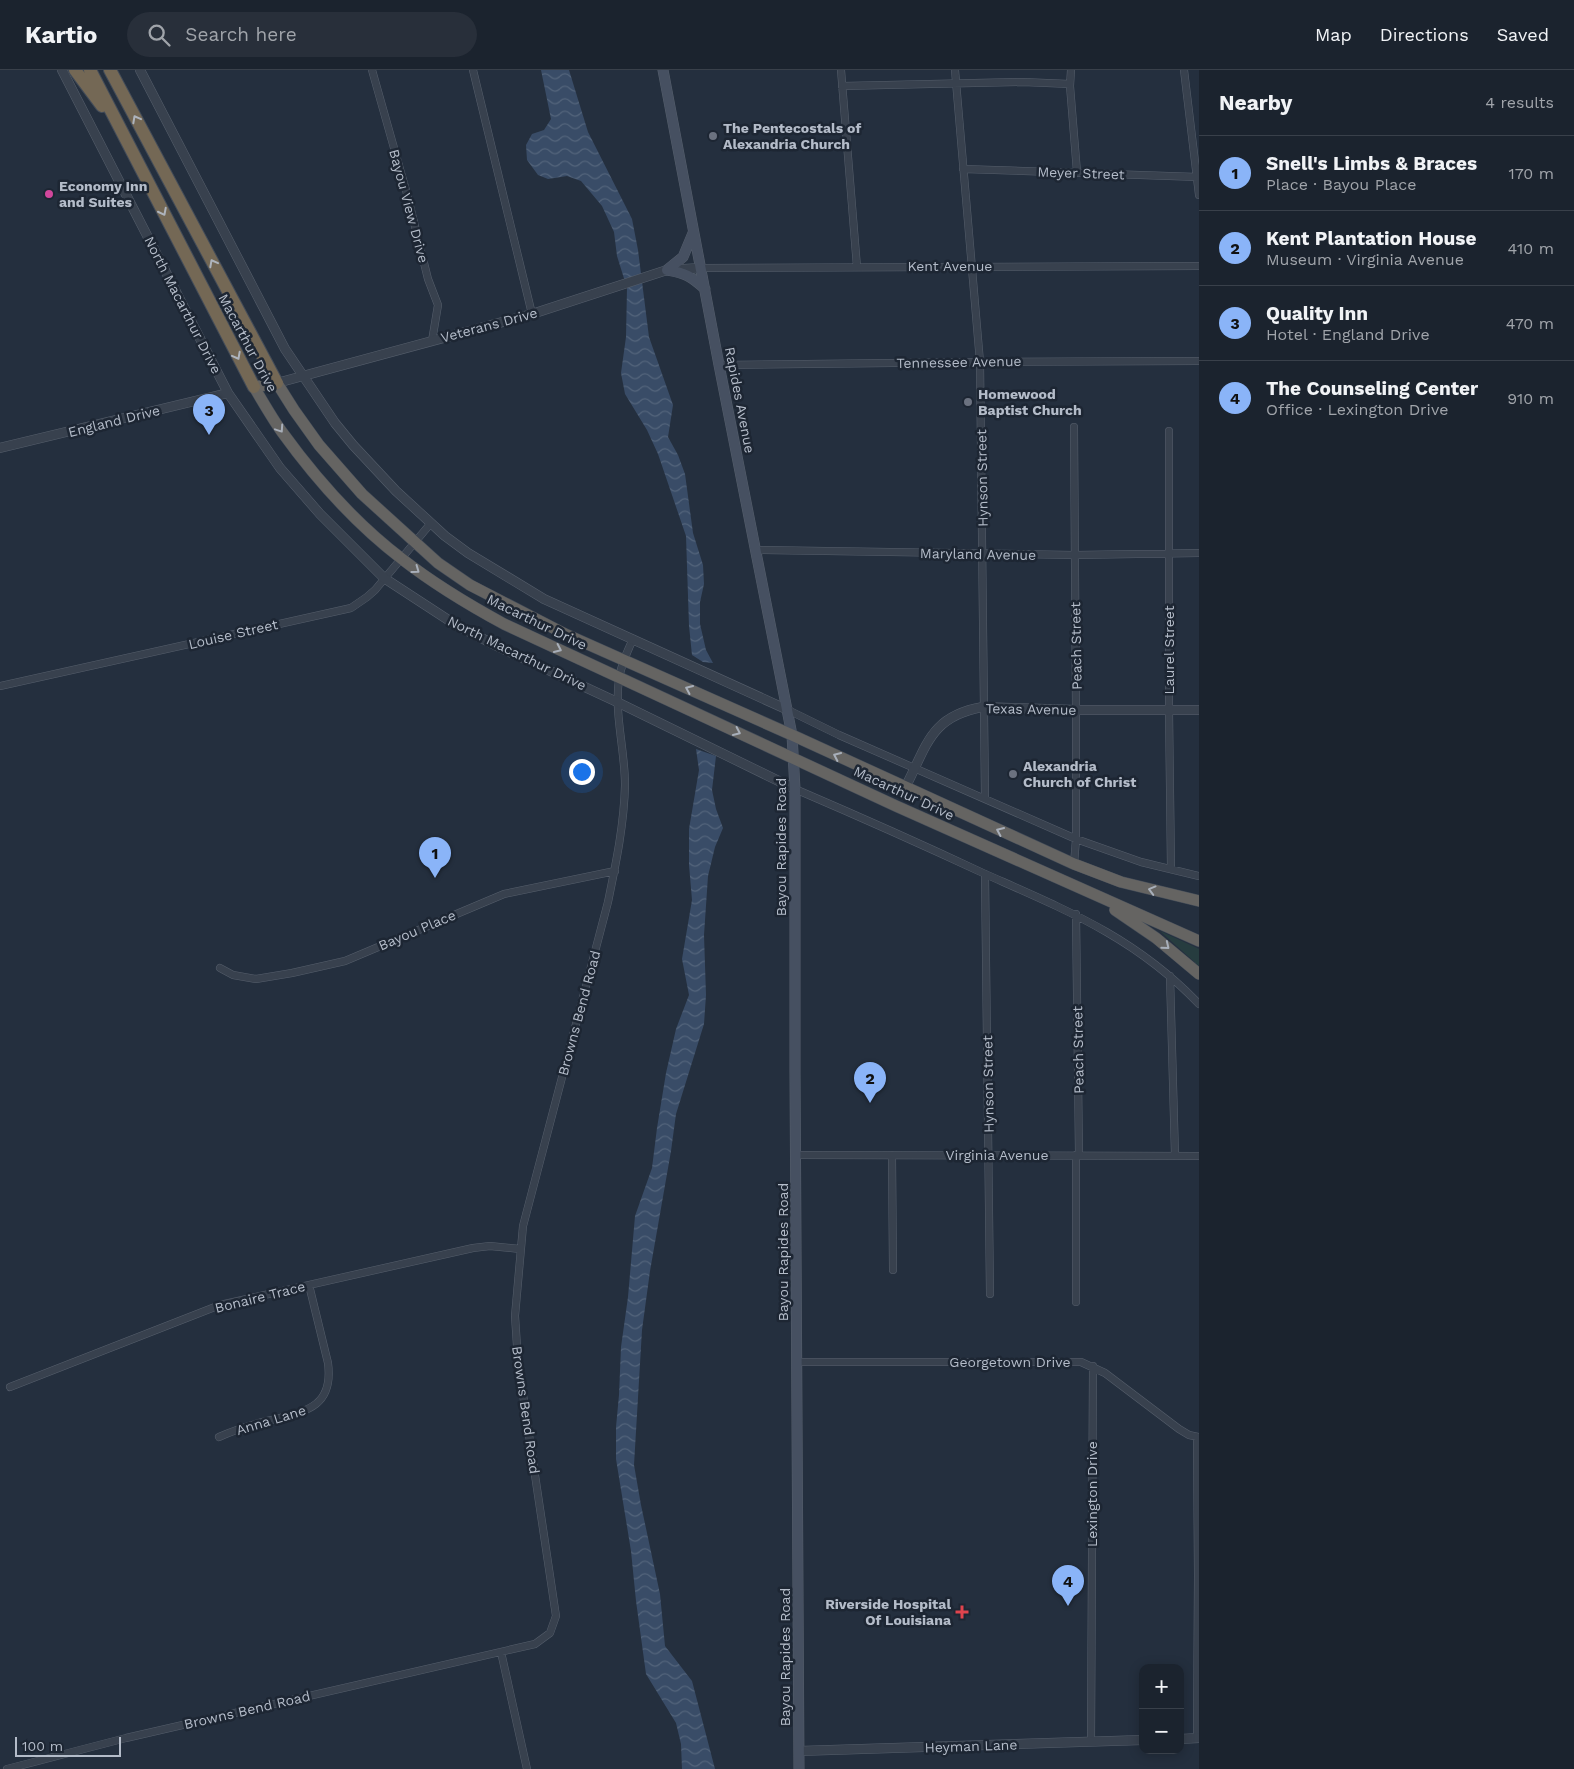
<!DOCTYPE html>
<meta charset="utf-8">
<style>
:root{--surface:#1b232e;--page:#282f3a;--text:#f1f3f6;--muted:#a0a4aa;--line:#39404a;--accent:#8ab4f8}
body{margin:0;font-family:"Work Sans",sans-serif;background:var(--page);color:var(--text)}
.controls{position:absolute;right:15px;bottom:15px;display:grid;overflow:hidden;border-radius:10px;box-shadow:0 2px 12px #0003}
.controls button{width:45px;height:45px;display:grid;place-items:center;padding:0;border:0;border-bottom:1px solid var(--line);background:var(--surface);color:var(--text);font:25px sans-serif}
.scale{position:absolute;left:15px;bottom:12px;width:106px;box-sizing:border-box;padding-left:5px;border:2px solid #b4bcc9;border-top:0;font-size:14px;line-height:18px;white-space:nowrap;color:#b4bcc9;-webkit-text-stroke:4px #1d2633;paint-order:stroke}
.you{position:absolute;left:581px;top:701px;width:18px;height:18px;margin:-12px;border:4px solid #fff;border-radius:50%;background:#1a73e8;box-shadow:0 0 0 8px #1a73e833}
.badge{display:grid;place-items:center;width:32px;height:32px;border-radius:50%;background:var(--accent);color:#111;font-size:16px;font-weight:700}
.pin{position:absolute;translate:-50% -41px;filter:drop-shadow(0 1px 2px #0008)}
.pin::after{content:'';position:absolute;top:26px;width:18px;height:15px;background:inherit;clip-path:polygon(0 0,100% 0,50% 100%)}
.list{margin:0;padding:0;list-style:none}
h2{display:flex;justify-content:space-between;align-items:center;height:65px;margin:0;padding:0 20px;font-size:21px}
h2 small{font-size:16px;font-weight:400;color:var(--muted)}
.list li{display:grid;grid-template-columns:32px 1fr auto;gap:15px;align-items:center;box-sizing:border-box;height:75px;padding:0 20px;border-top:1px solid var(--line)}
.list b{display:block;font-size:19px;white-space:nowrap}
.list p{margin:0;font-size:16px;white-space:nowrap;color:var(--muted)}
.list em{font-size:16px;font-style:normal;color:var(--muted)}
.icon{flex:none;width:28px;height:28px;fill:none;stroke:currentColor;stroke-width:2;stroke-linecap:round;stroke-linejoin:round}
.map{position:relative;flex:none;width:1199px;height:1699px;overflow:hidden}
header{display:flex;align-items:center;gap:30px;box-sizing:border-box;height:70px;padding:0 25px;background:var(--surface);border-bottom:1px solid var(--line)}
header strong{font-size:24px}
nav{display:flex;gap:28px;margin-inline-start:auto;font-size:18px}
.search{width:350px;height:45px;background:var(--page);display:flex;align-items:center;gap:12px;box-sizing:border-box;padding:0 18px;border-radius:28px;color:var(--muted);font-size:19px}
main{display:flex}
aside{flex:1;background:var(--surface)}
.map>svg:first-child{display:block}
</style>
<header>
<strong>Kartio</strong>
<div class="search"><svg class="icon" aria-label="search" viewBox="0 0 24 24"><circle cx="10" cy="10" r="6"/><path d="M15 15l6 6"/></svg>Search here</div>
<nav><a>Map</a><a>Directions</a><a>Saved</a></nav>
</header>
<main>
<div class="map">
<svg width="1199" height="1699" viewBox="0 0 1199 1699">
<defs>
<pattern id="grass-tufts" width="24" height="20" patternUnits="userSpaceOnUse" patternTransform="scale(1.25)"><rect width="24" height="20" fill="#263c3f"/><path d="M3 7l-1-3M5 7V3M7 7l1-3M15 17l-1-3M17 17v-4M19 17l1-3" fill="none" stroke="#435659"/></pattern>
<pattern id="water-waves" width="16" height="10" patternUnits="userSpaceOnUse" patternTransform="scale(1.25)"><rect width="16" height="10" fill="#394c67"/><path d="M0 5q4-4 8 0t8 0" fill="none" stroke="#53647b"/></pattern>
</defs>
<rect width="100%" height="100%" fill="#242f3e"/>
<path fill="url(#grass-tufts)" d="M1160 861 1199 879V896Z"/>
<path fill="url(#water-waves)" d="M541 0H569L588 62 632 149 638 180 649 267 673 335 668 367 678 385 685 404 693 463 703 495 704 514 700 532V554L706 580 713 593 703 592 692 585 689 556 686 466 658 384 647 360 625 324 621 303 626 267 627 218 617 186 614 162 602 136 581 111 567 106 548 109 538 105 527 90 526 75 532 64 544 60 551 49Z
M696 679 716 686 712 720 716 739 723 758 715 777 708 806 704 865 706 925 704 954 676 1044 671 1081 650 1201 642 1260 634 1395 641 1435 660 1524 665 1576 692 1611 715 1699H682L681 1674 676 1653 646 1604 636 1531 631 1481 616 1389V1357L619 1325 621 1277 628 1227 635 1146 652 1098 657 1058 666 1003 676 959 689 925 682 889 692 830 689 795V759L699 700Z"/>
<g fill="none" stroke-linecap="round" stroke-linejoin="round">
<defs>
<path id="minor" d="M372 0 407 124 428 209 438 235 432 271
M473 0 532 244
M841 0 857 197
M955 0 980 292 985 728
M1071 0 1070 16 1077 102
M1184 0 1199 125
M842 16 1023 12 1070 14
M963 99 1198 107
M701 198 1199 196
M719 295 980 292 1199 291
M1169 361V640L1171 799
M756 480 1075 485 1199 483
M0 616 351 538 367 527 375 520 431 453
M788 640 839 665 1076 769 1141 792 1199 806
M795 719C858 746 921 774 983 803 1066 840 1135 867 1199 934
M1074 794 1076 769V640L1074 357
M985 804 990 1224
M1076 844 1079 1085
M220 898 233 905 256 909 292 903 345 891 504 824 615 801
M1170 906 1175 1085
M796 1085 1199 1086
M892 1085 893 1200
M1076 1085V1232
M798 1292H1081L1105 1303 1179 1359 1189 1365 1199 1367
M10 1317 220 1235 473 1178 490 1176 520 1179
M219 1367C235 1360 251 1355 267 1351 303 1342 334 1339 328 1293L309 1215
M501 1582 527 1699
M1197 1668 1198 1506 1197 1367
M1091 1672 1093 1296
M7 1699 126 1668 535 1574 550 1563 556 1546 518 1291 515 1246 523 1156 608 832C616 793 624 755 625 715 625 680 614 644 619 609 621 595 627 582 633 569"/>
<path id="tertiary" d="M62 0 228 323 280 398 320 444 384 508 456 555 499 577 617 632 795 719
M140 0 285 279 335 353 353 375 396 421 445 466 468 483 544 529 788 640
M277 313 532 244 667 200 701 198
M0 378 228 323
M905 718C927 676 930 646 983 637L1076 640H1199
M1180 1669 1199 1668
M799 1681 1143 1670"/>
<path id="secondary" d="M663 0 719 295 792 665 795 719V1001L799 1699
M667 200 683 187 693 163
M667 200C685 203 691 206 705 219"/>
<path id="trunk" d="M1199 831 1121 812 1074 794 792 665 565 564 470 515 438 493 362 424 319 375 294 340 277 313 254 317C263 332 272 348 282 362 316 409 356 454 402 489 434 514 469 535 504 554L896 736 1199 871
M1115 840 1156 868 1199 904"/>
<path id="motorway" d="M75 0 102 36
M90 0 254 317
M110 0 277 313"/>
</defs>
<use href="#minor" stroke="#565f6c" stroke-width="8"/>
<use href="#tertiary" stroke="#565f6c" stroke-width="10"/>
<use href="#secondary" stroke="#565f6c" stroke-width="11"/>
<use href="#trunk" stroke="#434c59" stroke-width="12"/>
<use href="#motorway" stroke="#434c59" stroke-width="14"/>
<use href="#minor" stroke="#38414e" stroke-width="7"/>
<use href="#tertiary" stroke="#38414e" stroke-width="9"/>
<use href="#secondary" stroke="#465061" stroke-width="10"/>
<use href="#trunk" stroke="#656462" stroke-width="11"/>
<use href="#motorway" stroke="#746855" stroke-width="12"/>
</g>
<defs><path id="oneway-chevron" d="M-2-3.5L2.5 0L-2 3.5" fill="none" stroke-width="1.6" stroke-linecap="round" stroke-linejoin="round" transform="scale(1.25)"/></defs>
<g stroke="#aeb4bd">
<use href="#oneway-chevron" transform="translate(136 49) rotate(-118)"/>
<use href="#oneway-chevron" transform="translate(163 142) rotate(63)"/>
<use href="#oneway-chevron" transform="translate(213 193) rotate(-118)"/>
<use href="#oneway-chevron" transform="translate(237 286) rotate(62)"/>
</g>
<g stroke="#a8afba">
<use href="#oneway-chevron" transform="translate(280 359) rotate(56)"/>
<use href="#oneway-chevron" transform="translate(416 500) rotate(36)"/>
<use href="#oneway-chevron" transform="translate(558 579) rotate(25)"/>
<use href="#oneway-chevron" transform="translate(689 619) rotate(-156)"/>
<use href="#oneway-chevron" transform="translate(737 662) rotate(25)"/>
<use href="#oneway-chevron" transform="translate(837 686) rotate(-155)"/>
<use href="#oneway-chevron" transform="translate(1000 761) rotate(-156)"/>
<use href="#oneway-chevron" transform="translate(1152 820) rotate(-165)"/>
<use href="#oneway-chevron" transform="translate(1166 876) rotate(39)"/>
</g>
<g fill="#6b7280" stroke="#1d2633" stroke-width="2">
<circle cx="713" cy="66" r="5"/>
<circle cx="968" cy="332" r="5"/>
<circle cx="1013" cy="704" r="5"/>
</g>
<circle fill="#d1479c" stroke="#1d2633" stroke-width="2" cx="49" cy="124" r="5"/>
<path fill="#e0444e" stroke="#1d2633" stroke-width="2" d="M959.5 1534.5h5v5h5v5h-5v5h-5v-5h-5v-5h5z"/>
<g text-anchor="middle" stroke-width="5" stroke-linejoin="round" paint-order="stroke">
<g font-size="14" font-weight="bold" fill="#b4bcc9" stroke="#1d2633" text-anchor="start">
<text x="723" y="63">The Pentecostals of<tspan x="723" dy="16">Alexandria Church</tspan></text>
<text x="59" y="121">Economy Inn<tspan x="59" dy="16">and Suites</tspan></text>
<text x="978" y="329">Homewood<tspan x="978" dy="16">Baptist Church</tspan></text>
<text x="1023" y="701">Alexandria<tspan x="1023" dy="16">Church of Christ</tspan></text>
<text x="951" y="1539" text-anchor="end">Riverside Hospital<tspan x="951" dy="16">Of Louisiana</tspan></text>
</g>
<g font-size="14" fill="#b4bcc9" stroke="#1d2633">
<text transform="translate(1081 103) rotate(2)" y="5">Meyer Street</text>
<text transform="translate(409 136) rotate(75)" y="5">Bayou View Drive</text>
<text x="950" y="201">Kent Avenue</text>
<text transform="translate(183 235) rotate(63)" y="5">North Macarthur Drive</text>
<text transform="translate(489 255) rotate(-15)" y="5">Veterans Drive</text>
<text transform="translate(248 273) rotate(62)" y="5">Macarthur Drive</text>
<text transform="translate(959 292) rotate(-1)" y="5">Tennessee Avenue</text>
<text transform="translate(740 330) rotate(79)" y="5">Rapides Avenue</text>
<text transform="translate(114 351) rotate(-14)" y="5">England Drive</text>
<text transform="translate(982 408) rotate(-91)" y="5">Hynson Street</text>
<text transform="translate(978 484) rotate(1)" y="5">Maryland Avenue</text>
<text transform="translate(537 552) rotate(26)" y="5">Macarthur Drive</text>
<text transform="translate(233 564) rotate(-13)" y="5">Louise Street</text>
<text transform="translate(1076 576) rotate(-91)" y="5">Peach Street</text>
<text transform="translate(1169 580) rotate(-90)" y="5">Laurel Street</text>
<text transform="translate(517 583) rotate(26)" y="5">North Macarthur Drive</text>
<text transform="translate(1031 639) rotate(1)" y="5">Texas Avenue</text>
<text transform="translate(904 723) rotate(25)" y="5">Macarthur Drive</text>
<text transform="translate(781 777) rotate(-90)" y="5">Bayou Rapides Road</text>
<text transform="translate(417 860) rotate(-23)" y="5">Bayou Place</text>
<text transform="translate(579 943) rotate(-75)" y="5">Browns Bend Road</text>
<text transform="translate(1078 980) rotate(-91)" y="5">Peach Street</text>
<text transform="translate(988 1014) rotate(-91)" y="5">Hynson Street</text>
<text x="997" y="1090">Virginia Avenue</text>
<text transform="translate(783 1182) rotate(-90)" y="5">Bayou Rapides Road</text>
<text transform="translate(260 1227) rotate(-14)" y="5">Bonaire Trace</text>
<text x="1010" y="1297">Georgetown Drive</text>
<text transform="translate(526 1340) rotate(82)" y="5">Browns Bend Road</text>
<text transform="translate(271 1350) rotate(-17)" y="5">Anna Lane</text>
<text transform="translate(1092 1424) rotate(-90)" y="5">Lexington Drive</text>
<text transform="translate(785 1587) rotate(-90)" y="5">Bayou Rapides Road</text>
<text transform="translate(247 1640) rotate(-13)" y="5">Browns Bend Road</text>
<text transform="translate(971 1676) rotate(-2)" y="5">Heyman Lane</text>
</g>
</g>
</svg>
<div class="controls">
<button>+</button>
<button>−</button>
</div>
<div class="scale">100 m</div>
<div class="you"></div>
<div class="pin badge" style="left:435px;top:808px">1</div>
<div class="pin badge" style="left:870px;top:1033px">2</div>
<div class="pin badge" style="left:209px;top:365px">3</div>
<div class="pin badge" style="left:1068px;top:1536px">4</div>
</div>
<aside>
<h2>Nearby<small>4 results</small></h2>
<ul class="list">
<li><span class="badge">1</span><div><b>Snell's Limbs &amp; Braces</b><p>Place · Bayou Place</p></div><em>170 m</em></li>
<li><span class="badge">2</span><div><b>Kent Plantation House</b><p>Museum · Virginia Avenue</p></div><em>410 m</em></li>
<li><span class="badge">3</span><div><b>Quality Inn</b><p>Hotel · England Drive</p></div><em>470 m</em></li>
<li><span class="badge">4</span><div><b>The Counseling Center</b><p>Office · Lexington Drive</p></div><em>910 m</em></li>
</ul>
</aside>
</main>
